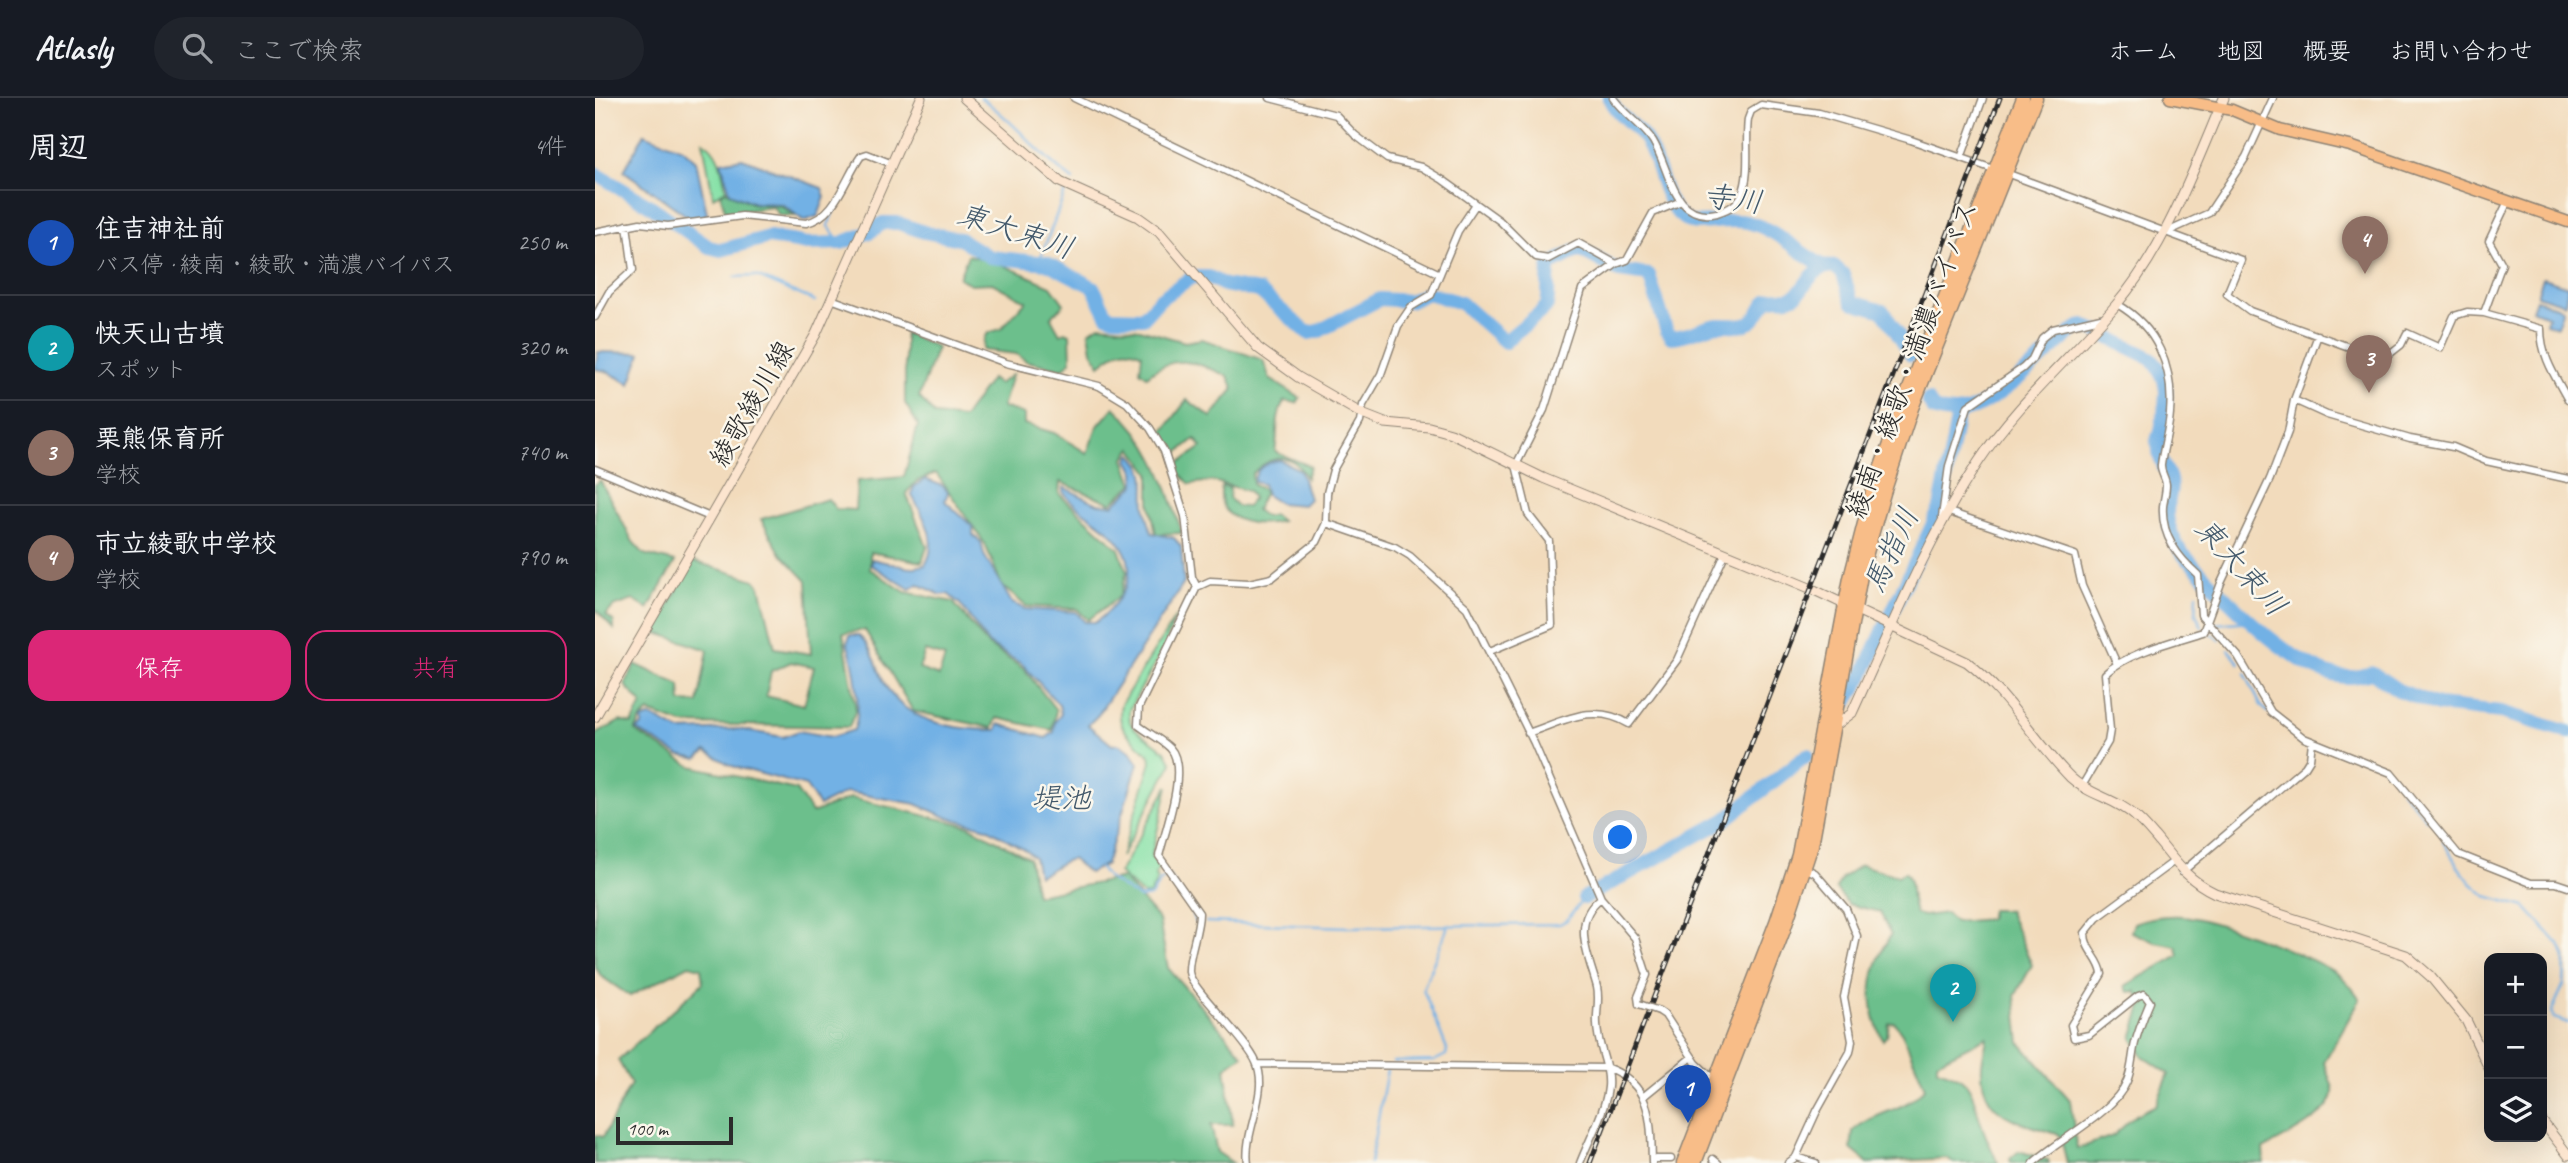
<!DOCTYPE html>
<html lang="ja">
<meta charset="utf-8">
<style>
:root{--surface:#171b24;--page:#20242c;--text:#f1f3f6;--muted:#9ea1a6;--line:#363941;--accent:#db2777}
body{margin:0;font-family:Caveat,"Klee One",sans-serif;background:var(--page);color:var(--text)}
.controls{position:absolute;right:21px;bottom:21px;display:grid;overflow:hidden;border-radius:14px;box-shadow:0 7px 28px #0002}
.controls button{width:63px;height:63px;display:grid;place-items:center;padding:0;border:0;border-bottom:2px solid var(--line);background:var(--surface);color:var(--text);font:35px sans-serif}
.scale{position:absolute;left:21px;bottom:18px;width:117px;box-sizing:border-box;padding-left:7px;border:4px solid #2b2b2b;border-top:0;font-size:19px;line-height:24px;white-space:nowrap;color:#2b2b2b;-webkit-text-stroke:5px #fbf7ec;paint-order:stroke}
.you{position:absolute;left:1026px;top:740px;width:24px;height:24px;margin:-18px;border:5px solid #fff;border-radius:50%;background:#1a73e8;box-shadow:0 0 0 10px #1a73e833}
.badge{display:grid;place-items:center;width:46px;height:46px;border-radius:50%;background:var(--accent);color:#fff;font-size:23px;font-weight:700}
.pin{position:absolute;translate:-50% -58px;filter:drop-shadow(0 2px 4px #0008)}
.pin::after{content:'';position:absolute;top:37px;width:24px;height:21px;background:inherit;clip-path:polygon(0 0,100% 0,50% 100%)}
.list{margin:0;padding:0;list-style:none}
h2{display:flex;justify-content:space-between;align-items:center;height:91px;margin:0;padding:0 28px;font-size:30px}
h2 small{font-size:23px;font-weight:400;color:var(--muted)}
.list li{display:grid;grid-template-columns:46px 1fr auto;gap:21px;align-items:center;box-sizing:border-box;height:105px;padding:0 28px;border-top:2px solid var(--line)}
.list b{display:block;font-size:26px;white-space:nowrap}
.list p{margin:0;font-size:23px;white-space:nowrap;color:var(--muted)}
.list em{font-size:23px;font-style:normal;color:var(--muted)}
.actions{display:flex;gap:14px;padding:21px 28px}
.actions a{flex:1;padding:16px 0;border:2px solid var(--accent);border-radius:21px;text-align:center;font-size:24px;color:var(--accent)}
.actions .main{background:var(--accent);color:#fff}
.icon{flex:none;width:38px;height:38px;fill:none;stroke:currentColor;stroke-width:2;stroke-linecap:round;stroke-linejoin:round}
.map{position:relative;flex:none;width:1973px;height:1065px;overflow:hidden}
header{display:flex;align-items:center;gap:42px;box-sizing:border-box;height:98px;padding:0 35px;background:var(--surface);border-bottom:2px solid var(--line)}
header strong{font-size:33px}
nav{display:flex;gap:38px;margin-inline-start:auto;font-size:24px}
.search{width:490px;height:63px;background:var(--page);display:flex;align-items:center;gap:18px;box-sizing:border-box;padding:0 24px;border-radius:38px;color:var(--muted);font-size:26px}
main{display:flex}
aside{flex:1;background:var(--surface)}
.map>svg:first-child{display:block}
</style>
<header>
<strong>Atlasly</strong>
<div class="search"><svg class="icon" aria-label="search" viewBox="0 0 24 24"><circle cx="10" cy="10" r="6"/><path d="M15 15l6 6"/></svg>ここで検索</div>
<nav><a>ホーム</a><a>地図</a><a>概要</a><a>お問い合わせ</a></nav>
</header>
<main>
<aside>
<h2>周辺<small>4件</small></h2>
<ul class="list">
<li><span class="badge" style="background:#1a4fb4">1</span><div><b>住吉神社前</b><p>バス停 · 綾南・綾歌・満濃バイパス</p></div><em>250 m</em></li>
<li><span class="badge" style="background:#0f9aa8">2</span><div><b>快天山古墳</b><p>スポット</p></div><em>320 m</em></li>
<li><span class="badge" style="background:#8d6e63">3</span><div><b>栗熊保育所</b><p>学校</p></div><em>740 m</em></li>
<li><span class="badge" style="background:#8d6e63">4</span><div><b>市立綾歌中学校</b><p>学校</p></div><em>790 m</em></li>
</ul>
<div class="actions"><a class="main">保存</a><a>共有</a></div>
</aside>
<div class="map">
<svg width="1973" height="1065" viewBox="0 0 1973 1065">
<rect width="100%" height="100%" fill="#fbf7ec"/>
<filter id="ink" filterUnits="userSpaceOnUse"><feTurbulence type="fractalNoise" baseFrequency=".0143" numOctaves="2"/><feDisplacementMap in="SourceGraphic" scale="14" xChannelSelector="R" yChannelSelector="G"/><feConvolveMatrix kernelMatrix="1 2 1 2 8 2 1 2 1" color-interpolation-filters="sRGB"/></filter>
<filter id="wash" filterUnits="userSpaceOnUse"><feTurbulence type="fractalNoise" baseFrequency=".00686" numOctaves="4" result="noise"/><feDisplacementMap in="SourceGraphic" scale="28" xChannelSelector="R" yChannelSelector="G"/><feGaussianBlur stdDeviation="1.57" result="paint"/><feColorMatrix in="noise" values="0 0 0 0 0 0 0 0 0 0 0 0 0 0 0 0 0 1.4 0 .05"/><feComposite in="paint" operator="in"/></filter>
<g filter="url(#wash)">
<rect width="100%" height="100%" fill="#f2dbbc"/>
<path fill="#86e1a7" stroke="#588669" stroke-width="2" d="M108 43C126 54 127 74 131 92L118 99Z
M581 518 568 551 534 612 535 624 539 630 570 653 577 665 526 759 556 664 555 658C539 640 520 634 526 606Z
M573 688 556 759 565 768 560 776 562 782 555 797H548L524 775Z"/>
<path fill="#6cbf8c" stroke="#4c755c" stroke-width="2" fill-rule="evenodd" d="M131 93 159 106 186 108 199 118 184 117 178 109 131 115 125 96Z
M373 157 406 166 456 188 469 206 456 220 465 236 470 234 475 236 476 263 468 271 431 263 421 256 388 252 389 241 393 235 406 231 431 203 397 185 376 186 364 180Z
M504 227 545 231 590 244 607 241 668 262 675 281 705 300 702 305 689 303C679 323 684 333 680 354L715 368 711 380C698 352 676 357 657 376L658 387 668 391 669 396 661 412 670 419 679 417 686 423C661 430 619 424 627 388L635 390 634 400 642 408 652 409 658 400 654 393 617 383 595 386 583 374 584 365 607 349 600 341 580 357 567 335 592 302 616 319 639 291 633 278C602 265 581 254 552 278L545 273 547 256C528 246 521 254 505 267L497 253 494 234Z
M310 235 342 249 324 299 340 317 368 320 396 281 403 286 417 277 407 309 429 316V326L459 335 492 355 502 329 519 309C561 347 570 383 587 435L561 436 555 406V375L537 350 529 361 538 386 516 405 465 384 464 396 524 451 532 474 525 498 493 522 482 511 431 508 407 488 390 446 341 375 322 383 311 395 332 449 327 464 275 454V471L310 494 358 504 393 547 429 571 461 612 457 632 402 620 398 630 318 613 270 532 248 535 261 611 254 629 87 626 54 614 46 621 40 633 96 668 201 692 217 715 256 700 374 728 434 760 441 797 528 780 564 822 573 870 648 957 630 970 638 1027H616L622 1054 638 1065H0V1037L8 1039 36 986 23 962 108 885 106 870 94 867 35 898 6 878 0 868V637L25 623 37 626 47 606 30 587 40 566 85 587 86 604 103 605 113 552 59 534 98 463 160 482 165 488 180 550 216 556 212 483 186 456 166 421 233 401 241 411 260 412 262 383 309 379 323 327 310 305ZM330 553 350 559 344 578 324 571ZM196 564 219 569 209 607 171 598 176 573Z
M5 382 38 444 49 456 80 464 53 511 38 502 18 509 11 517 19 524V531L0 511V387Z
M1266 767 1303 778 1310 774C1320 785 1313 802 1321 816L1329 818 1351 815 1360 824 1394 821 1396 812H1413L1437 867 1420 898 1425 945 1475 1002 1482 1051 1518 1038 1541 1017 1561 1007 1574 976 1548 958 1537 940 1548 905 1541 893 1533 894 1530 888 1584 857 1581 848 1560 844 1536 834 1539 825C1555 819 1570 817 1587 818 1620 821 1716 858 1744 877 1752 882 1759 893 1765 901L1729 964C1731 974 1736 982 1738 991 1742 1016 1686 1041 1668 1051L1669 1065H1472L1465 1037C1424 1024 1384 1019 1387 966 1388 957 1391 948 1392 939L1342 964V971C1379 981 1375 992 1386 1025 1390 1038 1397 1052 1403 1065H1359L1352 1060 1273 1065 1256 1051 1258 1033C1283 1011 1310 1015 1330 989L1308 937 1299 924 1294 925 1292 937 1288 942C1269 905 1274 871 1296 837L1285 814 1253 806 1241 791 1247 780Z
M1424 1053 1453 1062 1454 1065H1416L1415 1061Z"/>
<path fill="#72b1e5" stroke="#4e6e88" stroke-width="2" d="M49 36 88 51 101 63 113 120 96 121 29 73Z
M147 60 227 90 230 99 223 118 209 123 187 106 160 105 135 95 126 64Z
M1948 180 1973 188 1970 206 1942 197Z
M1941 201 1968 211 1962 229 1951 225 1953 218 1937 212Z
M3 254 46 255 35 286 11 273 0 271Z
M536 356C556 375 548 383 550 407 551 416 554 426 557 435L579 440 586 448 589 485 503 617 493 627 517 647 523 646 535 653 543 666 511 766 494 775 477 761C463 763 456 775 443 777L439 759 432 753 392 730 351 719 321 706 252 694 224 708 211 688 137 668 111 653 102 661 84 657 42 632 47 628V622L56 618 84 633 143 631 188 639 204 633 237 639 259 632C267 612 260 565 252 545L255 537H264C278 550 281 567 289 584 308 625 361 632 402 632L404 626 451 640 459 634 460 624 466 616 464 607 428 567 394 546 365 506 353 496 346 497 323 486 315 491 276 467 277 461 314 470 330 467C345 443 328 418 316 396L319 389 330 381 348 388 353 394 350 403 378 429V437L386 444 389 457 417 505 430 511 481 514 490 524H501C536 496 550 462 509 429 494 417 480 410 468 394V389L503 406 518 407 540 387V374L533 362Z
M685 362 705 372 714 401 708 407 684 405 671 397 668 386 659 384C660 370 672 364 685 362Z"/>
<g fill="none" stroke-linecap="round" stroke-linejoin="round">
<path stroke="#72b1e5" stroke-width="2.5" d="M386 0C420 23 444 58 478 82
M240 108 233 128 246 145
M444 164 470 94
M140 179 161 178 220 203
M1564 373 1556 343 1558 336 1568 333
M1574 447 1589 467
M1602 496 1601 516 1607 529
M1620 526 1656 523
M1616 536 1625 542
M1634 552 1645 566
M1650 575 1666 608 1673 614
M1806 692 1831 721
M1848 743 1864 770 1877 786 1891 798 1930 809 1966 849 1970 860 1969 886 1956 915 1959 920 1973 925
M505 770 513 780 544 800 556 798 565 783 574 779 597 811 600 824
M611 824 753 829 965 826 972 822 989 800
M798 964 839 963 851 957 852 951 828 891 853 828
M775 1065 792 972"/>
<path stroke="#72b1e5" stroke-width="14" d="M1014 0C1022 19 1042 27 1052 44 1066 67 1068 112 1093 123 1105 128 1133 120 1152 124 1184 132 1202 155 1231 169
M0 75 57 109 114 149 126 152 174 139 212 146 246 145 275 134 288 125H303L329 134 365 141 395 159 452 165 498 189 512 217 517 219 548 220 565 201 597 179H614L629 187 664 193 713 235 724 233 785 201 815 203 833 195 866 205 910 244C917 236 952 211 952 207 955 194 951 181 955 167L984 151 1024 173 1054 177 1072 234 1076 239C1093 239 1107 229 1123 227 1135 226 1150 231 1159 221 1166 215 1166 204 1176 201 1183 199 1191 202 1197 199 1212 193 1212 170 1239 168L1248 176 1257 204 1288 213 1316 257
M1333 302 1338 311C1350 315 1363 317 1375 312 1408 299 1451 256 1479 232L1488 227 1556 260C1584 289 1564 320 1564 352 1564 364 1573 371 1575 382 1578 393 1572 403 1572 414 1572 428 1579 442 1586 454 1621 490 1703 582 1756 579 1763 579 1771 576 1778 575L1803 592 1843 607 1906 614 1973 634
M1253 602 1267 579 1345 410 1363 316
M989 800 1130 722 1212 657"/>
</g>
</g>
<g filter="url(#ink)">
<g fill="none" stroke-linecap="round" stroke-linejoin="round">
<defs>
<path id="street" d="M479 0 845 176
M675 0 741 17 760 37 792 61 826 69 848 82 905 123 941 159 953 161 983 145 1021 166
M1018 0C1029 16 1048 27 1058 43 1075 71 1078 125 1122 115 1132 112 1143 107 1147 96 1156 75 1150 45 1153 21L1156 13 1166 7 1224 15 1316 42 1401 72
M1366 60 1388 0
M1411 75 1646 162 1632 196 1655 213 1776 257 1792 258 1806 247 1812 235 1845 250 1859 218 1872 214 1889 215 1907 166 1894 143 1913 103
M0 134 45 125 73 128 147 118 211 125C241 119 250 80 266 58L272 56 295 65
M1572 134 1614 115 1651 59 1678 0
M236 201 411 265 504 288 532 305 555 330 569 353 590 418 597 479 602 489
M1522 206C1562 229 1579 269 1575 315 1574 332 1568 350 1566 367 1565 374 1571 380 1571 387 1571 394 1569 401 1568 408 1566 438 1583 459 1603 477L1606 517 1643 558 1676 614 1709 640 1796 675 1863 756 1936 785H1961L1973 789
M1889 215 1946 231C1946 258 1960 278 1973 302
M0 219 14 194 38 172 32 127
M1699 302 1732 317 1815 341 1858 349 1891 363 1973 381
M0 371 115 419
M1354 414 1480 457 1487 488 1522 566
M1347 419 1354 368 1373 308 1428 270 1437 261 1447 240 1458 231 1510 219
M731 425 800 449 815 458 872 510 939 645 1006 800 1040 840 1052 877 1043 899 1044 906
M895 553 957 527 954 443 933 416 921 367 949 312 985 198 987 191 1021 166 1032 162 1058 115 1084 104
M933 635C969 623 999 604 1034 626L1082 562 1130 456
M1487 688 1513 644 1515 632 1510 576C1531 555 1580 543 1608 534L1626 485 1675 381 1693 334 1699 302 1723 237
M1587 774 1710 669 1715 661 1717 644
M1064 913 1070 917 1101 965 1120 983
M662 966 1013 970C1057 986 1056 1023 1057 1065
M1049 998 1097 959
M1201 1059 1222 1013 1255 954 1257 943 1249 899 1262 838 1251 811 1220 775 1208 769
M1057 1061H1076
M1118 1061 1123 1065
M653 1065C648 1033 675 995 661 964 651 940 595 890 594 874 593 857 604 834 604 815L564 758C570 733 594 670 575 650 566 641 553 635 543 627L544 609 602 489 615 483 654 485 677 480 722 444 731 425 732 395 738 372 765 324 768 307 786 276 803 228 816 209 836 197 863 133 881 106
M985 1065C993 1044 1011 1011 1013 989 1015 967 1002 948 1002 926 1001 913 1005 902 1002 889 994 859 975 823 1006 800
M1193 1065 1201 1059 1221 1065
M1438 1065C1464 1041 1519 1015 1532 983 1537 972 1537 957 1540 945 1544 931 1549 918 1555 904L1549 896 1543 898 1494 937 1479 940 1476 927 1507 876C1505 860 1490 853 1490 835L1502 820 1578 764"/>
<path id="secondary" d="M369 0 465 84 543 119 564 134 663 250 703 279 767 316 790 325 834 329 856 335 948 380 1217 491 1372 564C1413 595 1439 643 1476 680 1494 697 1522 701 1540 718 1571 745 1580 776 1620 795L1811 857 1835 878 1871 922 1894 970
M0 619 221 236 326 0
M1240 628 1257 615C1296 530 1332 441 1384 363 1423 304 1476 260 1521 207 1571 149 1599 70 1629 0
M1947 1023 1973 1057"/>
<path id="primary" d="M1575 0 1637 12 1685 32 1755 48 1973 124"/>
<path id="highway" d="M1088 1065 1181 824 1203 757 1255 480 1277 394 1310 301 1428 0
M1100 1065 1189 832 1217 747 1267 472 1289 395 1317 310 1441 0"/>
</defs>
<use href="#street" stroke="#8e8374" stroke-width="9"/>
<use href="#secondary" stroke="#8e8374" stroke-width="11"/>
<use href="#primary" stroke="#8e8374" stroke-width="13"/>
<use href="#highway" stroke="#8e8374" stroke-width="15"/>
<use href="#street" stroke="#fff" stroke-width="6"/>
<use href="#secondary" stroke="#fce5cf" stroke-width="9"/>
<use href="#primary" stroke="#f8bd88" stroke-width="10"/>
<use href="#highway" stroke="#f8bd88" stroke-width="12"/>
<defs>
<path id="rail" d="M995 1065 1405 0"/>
</defs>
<use href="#rail" stroke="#2b2b2b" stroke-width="5"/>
<use href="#rail" stroke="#fbf7ec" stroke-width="2.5" stroke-dasharray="8" stroke-linecap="butt"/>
<defs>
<path id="street-bridge" d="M1044 906 1064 913"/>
</defs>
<use href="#street-bridge" stroke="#8e8374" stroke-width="9" stroke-linecap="butt"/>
<use href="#street-bridge" stroke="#fff" stroke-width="6"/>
</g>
</g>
<g text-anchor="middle" stroke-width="5" stroke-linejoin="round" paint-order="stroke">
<g font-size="28" fill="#2b2b2b" stroke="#fbf7ec">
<text transform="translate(1316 261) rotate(-70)" y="10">綾南・綾歌・満濃バイパス</text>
<text transform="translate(156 305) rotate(-60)" y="10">綾歌綾川線</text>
</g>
<g font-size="30" font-style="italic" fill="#445a6c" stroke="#fbf7ec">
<text transform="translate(1138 101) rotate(7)" y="10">寺川</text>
<text transform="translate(421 133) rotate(18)" y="10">東大束川</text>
<text transform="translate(1296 452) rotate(-65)" y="10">馬指川</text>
<text transform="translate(1646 469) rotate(48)" y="10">東大束川</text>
<text x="466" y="710">堤池</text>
</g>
</g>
</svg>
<div class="controls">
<button>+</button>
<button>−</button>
<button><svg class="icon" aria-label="layers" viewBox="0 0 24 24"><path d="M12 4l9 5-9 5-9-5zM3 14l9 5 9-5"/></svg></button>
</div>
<div class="scale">100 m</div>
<div class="you"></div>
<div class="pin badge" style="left:1093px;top:1025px;background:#1a4fb4">1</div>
<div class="pin badge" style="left:1358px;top:924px;background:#0f9aa8">2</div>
<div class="pin badge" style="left:1774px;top:295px;background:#8d6e63">3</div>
<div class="pin badge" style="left:1770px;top:176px;background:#8d6e63">4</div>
</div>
</main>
